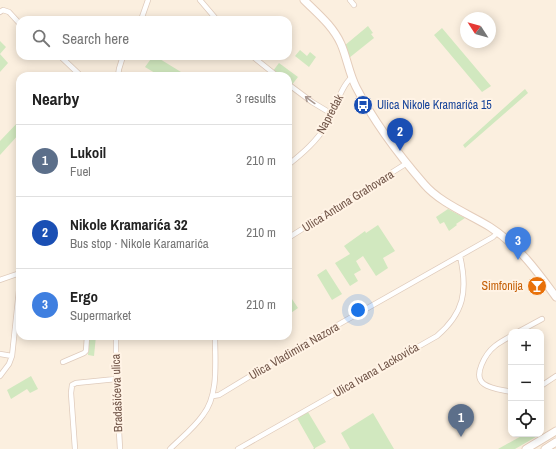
<!DOCTYPE html>
<meta charset="utf-8">
<style>
:root{--surface:#fff;--page:#f6f6f6;--text:#222;--muted:#767676;--line:#e0e0e0;--accent:#d93025}
body{margin:0;font-family:"Archivo Narrow",sans-serif;background:var(--page);color:var(--text)}
.controls{position:absolute;right:12px;bottom:12px;display:grid;overflow:hidden;border-radius:8px;box-shadow:0 2px 10px #0003}
.controls button{width:36px;height:36px;display:grid;place-items:center;padding:0;border:0;border-bottom:1px solid var(--line);background:var(--surface);color:var(--text);font:20px sans-serif}
.compass{position:absolute;left:460px;top:12px;width:36px;height:36px;border-radius:50%;background:var(--surface);box-shadow:0 2px 10px #0003;rotate:306deg}
.you{position:absolute;left:358px;top:310px;width:14px;height:14px;margin:-10px;border:3px solid #fff;border-radius:50%;background:#1a73e8;box-shadow:0 0 0 6px #1a73e833}
.badge{display:grid;place-items:center;width:26px;height:26px;border-radius:50%;background:var(--accent);color:#fff;font-size:13px;font-weight:700}
.pin{position:absolute;translate:-50% -33px;filter:drop-shadow(0 1px 2px #0008)}
.pin::after{content:'';position:absolute;top:21px;width:14px;height:12px;background:inherit;clip-path:polygon(0 0,100% 0,50% 100%)}
.list{margin:0;padding:0;list-style:none}
h2{display:flex;justify-content:space-between;align-items:center;height:52px;margin:0;padding:0 16px;font-size:17px}
h2 small{font-size:13px;font-weight:400;color:var(--muted)}
.list li{display:grid;grid-template-columns:26px 1fr auto;gap:12px;align-items:center;box-sizing:border-box;height:72px;padding:0 16px;border-top:1px solid var(--line)}
.list b{display:block;font-size:15px;white-space:nowrap}
.list p{margin:0;font-size:13px;white-space:nowrap;color:var(--muted)}
.list em{font-size:13px;font-style:normal;color:var(--muted)}
.icon{flex:none;width:22px;height:22px;fill:none;stroke:currentColor;stroke-width:2;stroke-linecap:round;stroke-linejoin:round}
.map{position:relative;flex:none;width:556px;height:449px;overflow:hidden}
.search{position:absolute;background:var(--surface);box-shadow:0 2px 10px #0003;left:16px;top:16px;width:276px;height:44px;display:flex;align-items:center;gap:10px;box-sizing:border-box;padding:0 14px;border-radius:12px;color:var(--muted);font-size:15px}
.panel{position:absolute;background:var(--surface);box-shadow:0 2px 10px #0003;left:16px;top:72px;width:276px;height:268px;border-radius:12px}
.map>svg:first-child{display:block}
</style>
<div class="map">
<svg width="556" height="449" viewBox="0 0 556 449">
<rect width="100%" height="100%" fill="#fbefdf"/>
<path fill="#d1e8bf" d="M368 26 373 33 371 34 374 38 349 58 344 46Z
M442 28 491 86 482 92 434 35Z
M0 41 6 47 0 54 8 63 0 72Z
M300 50 307 56 310 52 316 57 309 67 295 56Z
M153 56H155L181 72 179 76H160L145 67Z
M279 63 298 77 291 86 288 83V76H279L273 71Z
M525 89 528 93 465 148 463 145Z
M20 120V133L0 155V141Z
M448 209 465 218 456 224 457 225 449 231 444 222 440 224 436 217Z
M378 225 395 251 383 258 388 268 376 276 363 256 356 261 361 270 354 274 358 281 350 286 335 263 350 254 344 246 365 231 366 233Z
M326 269 342 294 332 300 317 275Z
M288 293 298 308 288 315Z
M89 336H114H96L94 356 88 355Z
M31 376 38 389 30 393 27 389 11 399 7 390Z
M308 412 326 442 315 448V449H313L314 448 297 418Z
M373 413 394 449H350L341 433Z
M525 434H541L515 449H498Z"/>
<g fill="none" stroke-linecap="round" stroke-linejoin="round">
<defs>
<path id="street" d="M200 0 217 20
M350 0 354 5
M0 12 3 10 9 12 20 24
M141 20 148 0
M60 56 81 76
M252 56 277 76
M118 76 119 69 123 56
M288 84 312 102 332 114
M288 165C303 153 317 141 327 124 335 111 340 87 352 77
M288 238 407 163
M0 280 20 273
M518 332 542 319
M116 336V379L120 449
M511 336C506 339 500 342 495 346 486 353 472 376 484 384 491 389 503 390 511 392
M0 354 12 356
M63 362 84 353 86 351 87 336
M0 376 9 364 12 356 20 281
M541 386 556 376
M213 396 219 395 290 352 493 237 498 232
M75 449 71 393 72 385 76 383 116 379
M170 449C181 438 194 428 203 415 219 395 215 361 215 336
M238 449 437 336C464 313 468 291 460 256"/>
<path id="secondary" d="M304 0C318 14 333 26 341 44 347 58 349 73 356 87 374 122 398 154 424 184 440 203 469 214 490 227 518 245 537 271 556 297
M526 449 556 431
M545 449 556 442"/>
</defs>
<use href="#street" stroke="#dfcbbc" stroke-width="6"/>
<use href="#secondary" stroke="#e4ccba" stroke-width="9"/>
<use href="#street" stroke="#fff" stroke-width="4.5"/>
<use href="#secondary" stroke="#fff" stroke-width="7"/>
</g>
<defs><path id="oneway-shaft" d="M-6 0H5M1.5-3L5.5 0L1.5 3" fill="none" stroke-width="1.6" stroke-linecap="round" stroke-linejoin="round"/></defs>
<use stroke="#aa9991" href="#oneway-shaft" transform="translate(310 100) rotate(-144)"/>
<defs>
<symbol id="bus-disc" viewBox="-11 -11 22 22"><circle r="9.5" fill="#1a4fb4" stroke="#fff3e5"/><path d="M-5-6H5V4H4V6H2V4H-2V6H-4V4H-5ZM-3.5-4V0h7V-4ZM-3.5 1.2v1.5H-2V1.2ZM2 1.2v1.5H3.5V1.2Z" fill="#fff"/></symbol>
<symbol id="bar-disc" viewBox="-11 -11 22 22"><circle r="9.5" fill="#e8710a" stroke="#fff3e5"/><path d="M-6-5H6L.8 .8V4.5H3.5V6h-7V4.5H-.8V.8Z" fill="#fff"/></symbol>
</defs>
<g fill-rule="evenodd">
<use href="#bus-disc" x="352" y="94" width="22" height="22"/>
<use href="#bar-disc" x="526" y="275" width="22" height="22"/>
</g>
<g text-anchor="middle" stroke-width="4" stroke-linejoin="round" paint-order="stroke">
<g font-size="12" fill="#164399" stroke="#fff3e5" text-anchor="start">
<text x="377" y="109">Ulica Nikole Kramarića 15</text>
</g>
<g font-size="12" fill="#715548" stroke="#fff3e5">
<text transform="translate(330 114) rotate(-62)" y="4">Napredak</text>
<text transform="translate(348 201) rotate(-32)" y="4">Ulica Antuna Grahovara</text>
<text transform="translate(294 351) rotate(-30)" y="4">Ulica Vladimira Nazora</text>
<text transform="translate(376 370) rotate(-30)" y="4">Ulica Ivana Lackovića</text>
<text transform="translate(117 393) rotate(-92)" y="4">Bradašićeva ulica</text>
</g>
<g font-size="12" fill="#c56008" stroke="#fff3e5" text-anchor="end">
<text x="523" y="290">Simfonija</text>
</g>
</g>
</svg>
<div class="controls">
<button>+</button>
<button>−</button>
<button><svg class="icon" aria-label="locate" viewBox="0 0 24 24"><circle cx="12" cy="12" r="6"/><path d="M12 2v4M12 18v4M2 12h4M18 12h4"/></svg></button>
</div>
<svg class="compass" viewBox="-18 -18 36 36"><path d="M0-13l5 13h-10z" fill="#e53935"/><path d="M0 13l5-13h-10z" fill="#767676"/></svg>
<div class="you"></div>
<div class="pin badge" style="left:461px;top:437px;background:#5c6f8a">1</div>
<div class="pin badge" style="left:400px;top:151px;background:#1a4fb4">2</div>
<div class="pin badge" style="left:518px;top:260px;background:#3f7fe0">3</div>
<div class="search"><svg class="icon" aria-label="search" viewBox="0 0 24 24"><circle cx="10" cy="10" r="6"/><path d="M15 15l6 6"/></svg>Search here</div>
<section class="panel">
<h2>Nearby<small>3 results</small></h2>
<ul class="list">
<li><span class="badge" style="background:#5c6f8a">1</span><div><b>Lukoil</b><p>Fuel</p></div><em>210 m</em></li>
<li><span class="badge" style="background:#1a4fb4">2</span><div><b>Nikole Kramarića 32</b><p>Bus stop · Nikole Karamarića</p></div><em>210 m</em></li>
<li><span class="badge" style="background:#3f7fe0">3</span><div><b>Ergo</b><p>Supermarket</p></div><em>210 m</em></li>
</ul>
</section>
</div>
